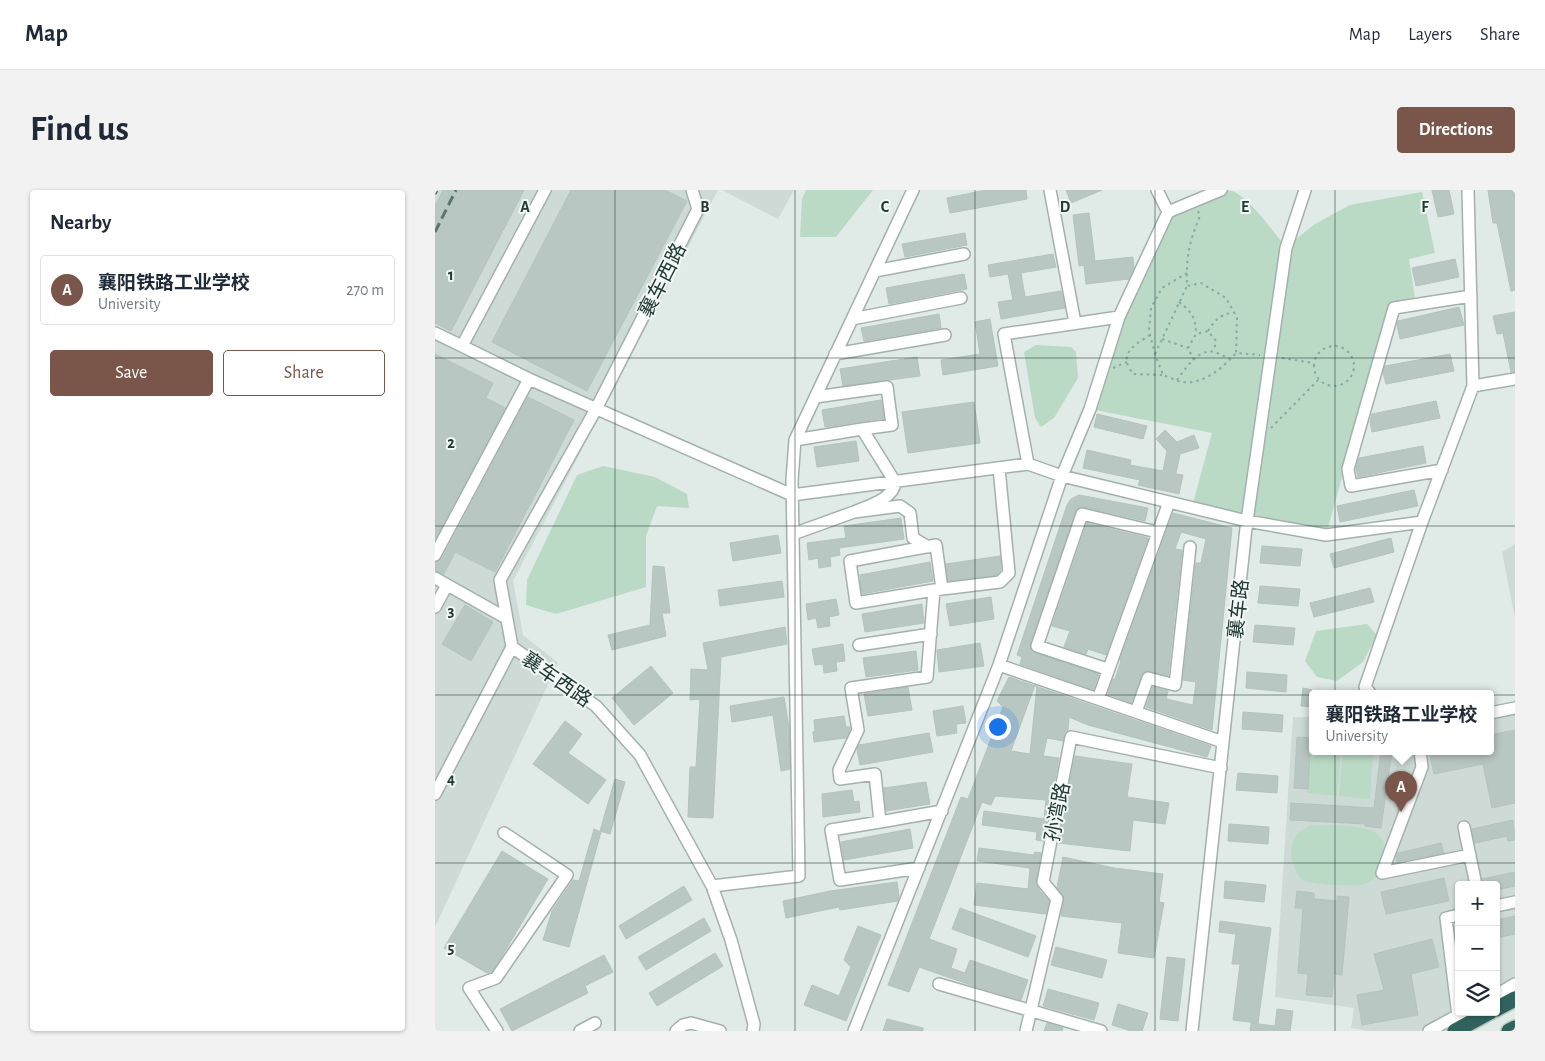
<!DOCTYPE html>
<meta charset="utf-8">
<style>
:root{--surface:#fff;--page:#f2f2f3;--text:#1f2937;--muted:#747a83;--line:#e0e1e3;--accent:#795649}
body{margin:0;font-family:"Alegreya Sans","Noto Sans SC",sans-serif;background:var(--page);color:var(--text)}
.controls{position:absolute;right:15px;bottom:15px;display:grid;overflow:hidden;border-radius:5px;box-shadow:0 1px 4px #0004}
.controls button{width:45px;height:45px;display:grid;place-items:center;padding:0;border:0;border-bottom:1px solid var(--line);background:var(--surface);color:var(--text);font:25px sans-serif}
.you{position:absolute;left:562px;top:536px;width:18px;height:18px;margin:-12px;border:4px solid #fff;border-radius:50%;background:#1a73e8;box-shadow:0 0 0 8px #1a73e833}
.badge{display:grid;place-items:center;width:32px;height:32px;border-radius:50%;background:var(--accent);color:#fff;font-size:16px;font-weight:700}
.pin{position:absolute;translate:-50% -41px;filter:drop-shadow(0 1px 2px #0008)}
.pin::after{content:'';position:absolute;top:26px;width:18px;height:15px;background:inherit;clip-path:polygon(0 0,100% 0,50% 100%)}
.popup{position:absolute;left:874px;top:500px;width:185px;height:65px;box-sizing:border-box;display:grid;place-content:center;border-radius:5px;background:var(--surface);filter:drop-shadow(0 1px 4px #0005);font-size:16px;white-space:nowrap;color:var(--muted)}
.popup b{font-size:19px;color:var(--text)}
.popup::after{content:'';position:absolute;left:50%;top:100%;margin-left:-10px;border:10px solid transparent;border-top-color:var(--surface)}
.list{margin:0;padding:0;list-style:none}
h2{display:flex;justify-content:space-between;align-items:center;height:65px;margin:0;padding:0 20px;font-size:21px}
h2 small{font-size:16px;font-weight:400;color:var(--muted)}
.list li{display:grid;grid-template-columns:32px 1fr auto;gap:15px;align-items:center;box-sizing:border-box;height:70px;margin:0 10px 10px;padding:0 10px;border:1px solid var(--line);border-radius:5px}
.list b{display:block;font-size:19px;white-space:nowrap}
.list p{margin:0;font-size:16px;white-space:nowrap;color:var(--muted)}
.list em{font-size:16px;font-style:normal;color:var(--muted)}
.actions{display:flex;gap:10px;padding:15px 20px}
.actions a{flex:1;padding:11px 0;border:1px solid var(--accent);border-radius:5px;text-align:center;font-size:18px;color:var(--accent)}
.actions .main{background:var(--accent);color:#fff}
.icon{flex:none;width:28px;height:28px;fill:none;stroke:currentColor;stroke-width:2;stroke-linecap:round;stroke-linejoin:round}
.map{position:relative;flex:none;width:1080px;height:841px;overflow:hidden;border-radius:5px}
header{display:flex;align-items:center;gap:30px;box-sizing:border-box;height:70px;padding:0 25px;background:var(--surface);border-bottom:1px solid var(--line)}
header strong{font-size:24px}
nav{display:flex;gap:28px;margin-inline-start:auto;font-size:18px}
.intro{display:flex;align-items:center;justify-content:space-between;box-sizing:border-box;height:120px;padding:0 30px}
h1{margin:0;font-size:35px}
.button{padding:12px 22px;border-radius:5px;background:var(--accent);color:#fff;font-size:18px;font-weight:700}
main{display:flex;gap:30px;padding:0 30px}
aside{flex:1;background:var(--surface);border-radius:5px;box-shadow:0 1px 4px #0004}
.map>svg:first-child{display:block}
</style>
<header>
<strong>Map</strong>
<nav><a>Map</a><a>Layers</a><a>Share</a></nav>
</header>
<div class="intro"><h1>Find us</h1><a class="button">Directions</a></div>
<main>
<aside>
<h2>Nearby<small></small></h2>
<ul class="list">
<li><span class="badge">A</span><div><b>襄阳铁路工业学校</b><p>University</p></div><em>270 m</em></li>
</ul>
<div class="actions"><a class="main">Save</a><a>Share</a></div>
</aside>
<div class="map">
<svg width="1080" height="841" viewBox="0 0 1080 841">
<rect width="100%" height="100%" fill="#e0eae6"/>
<path fill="#cedad5" d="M0 0H283L78 391 88 445 123 473 0 737Z
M287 0H359L343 29Z
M1080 354V428L1067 362Z
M1080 521V789L1061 799V695H1024V820L985 841H934L916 838 919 818 840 807 858 527H877V561H1055V527Z"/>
<path fill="#badac5" d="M371 0H438L401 47H365L367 9Z
M786 0C789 0 794 0 797 1 814 7 839 43 851 57L880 34 915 15 987 2 1000 63 974 69 980 108 954 117 891 345 757 317 777 243 655 219 684 127 733 22Z
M601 155 636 157 641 162 643 188 619 228 606 237 600 228 589 162Z
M168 276 220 287 252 304 254 318 222 316 211 346V397L121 424 91 415 92 390 142 285Z
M932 434 942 445 928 472 902 491 882 487 870 471 881 441Z
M877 543V561H906L902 606 872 603Z
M908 561H938L935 609 904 606Z
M876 635C894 636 940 632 948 651 951 657 949 668 948 674 946 684 937 692 927 695 921 697 875 694 870 691 856 682 851 657 863 643 866 640 872 638 876 635Z"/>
<path fill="#b9c7c3" stroke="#b3c3be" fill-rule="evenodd" d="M8 0H89L16 141 0 133V16Z
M136 0H230L252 11 152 201 57 152Z
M551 0H591L592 9 515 23 512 8Z
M631 0H667L636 13Z
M997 0H1014L1019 24 1003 27Z
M1053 0H1080V100L1076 101 1062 33H1058Z
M654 23 660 71 698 67 699 78 694 89 651 94 649 75 644 76 638 25Z
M530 43 532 55 470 67 467 54Z
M618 64 621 77 586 83 590 107 626 101 630 118 566 129 563 112 578 110 573 84 555 87 553 75Z
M1020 69 1024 87 981 96 977 78Z
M529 84 532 99 454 114 451 98Z
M1024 117 1029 135 965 149 962 135 963 131Z
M1080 122V182H1076L1068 143 1062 144 1058 126Z
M504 124 506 138 429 151 426 138Z
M555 129 563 176 508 185 506 170 545 164 540 132Z
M0 164 58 193 51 208 70 218 0 349Z
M1015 164 1019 181 951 194 948 182 950 176Z
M482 167 485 186 408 196 405 179Z
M93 207 139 230 60 382 20 362 9 384 0 380V372L7 369Z
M446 210 449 228 390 237 387 220Z
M1001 211 1005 228 937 242 935 231 937 224Z
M539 212 545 253 473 263 467 222Z
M662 224 712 236 708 249 659 237Z
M730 240 742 252 759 245 764 258 745 264 741 284 748 285 744 304 703 295 705 290 648 278 652 260 696 270 695 275 728 281 732 261 721 249Z
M421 251 424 271 382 277 379 257Z
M988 256 991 273 923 287 921 278 924 268Z
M979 300 983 316 905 332 902 316Z
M644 305 713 318 710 331 649 317 642 319 595 454V458L598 462 664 484 658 500 585 474 587 467 582 465 632 315 636 309Z
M738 323 797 338 777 540 711 517 718 497 733 501 731 509 758 515 761 492 748 490 761 373H766L771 349 746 342 740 359 747 360 733 486 714 481 708 482 696 513 673 504 678 489H680L686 471 685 470Z
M466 328 469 349 404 358 405 365 395 367 396 376 384 378 383 368 374 370 372 353 411 348 409 336Z
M652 333 713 348 671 465 653 459 651 464 629 457 635 441 617 436Z
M343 345 346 363 298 371 295 353Z
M956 348 959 362 899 378 895 364Z
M827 356 867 359 865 376 825 373Z
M565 366 566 380 562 385 513 391 511 374Z
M495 372 498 391 427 404 425 385Z
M218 376 229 377 235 423H227L231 446 177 460 173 445 215 435Z
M347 391 349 407 285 416 283 400Z
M825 396 865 399 863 416 823 413Z
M935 398 939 412 879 427 875 413Z
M556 407 559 429 515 436 511 414Z
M401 409 404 425 394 427 395 436 383 438 381 428 373 430 371 414Z
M487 414 489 433 430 442 427 424Z
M30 415 58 432 36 471 7 454Z
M820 435 860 438 858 455 818 452Z
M350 437 352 454 286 467 278 628 253 627 255 577H261L265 509 255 510 256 479 273 480 268 453Z
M545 453 549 476 504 482 502 460Z
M408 454 410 471 401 472 402 481 389 483 388 474 380 475 377 459Z
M481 461 483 480 431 487 428 468Z
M216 476 238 503 199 535 177 508Z
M812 482 852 485 851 502 811 498Z
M574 487 776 556 772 567 653 535 634 527 633 540 630 542 628 551 612 548 608 566 624 568 608 651 601 650 602 642 547 635 549 621 609 629 611 610 560 606 556 615 547 612 494 749 522 759 516 778 530 783 535 770 593 790 586 810 544 798 484 777 474 802 453 795 526 607 533 609 568 517 562 511ZM600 495 602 496 595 564 576 561Z
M473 497 477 520 433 526 429 504Z
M868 498 877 500V517L866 516Z
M349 507 354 537 355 579 346 581 338 525 297 532 295 516Z
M528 516 531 533 521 534 522 543 502 546 498 521Z
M808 522 848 525 847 542 807 539Z
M409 526 411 537H415V539L411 548 379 552 378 542 380 541 379 530Z
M130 531 147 544 133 563 171 590 153 614 98 574Z
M1080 540V613L1057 618 1048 574 999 584 994 561H1055V545Z
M494 543 498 562 425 575 422 559 424 555Z
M862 547 876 548 873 599 859 598Z
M946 561H957L946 638 930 636V634L855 630 856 613 939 618Z
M640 566 697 574 692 607 734 613 730 634 698 630 695 661 623 653Z
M803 583 843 586 842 603 801 600Z
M180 589 190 592 175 644 165 641Z
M491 592 495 614 451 621 449 598Z
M417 600 419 612 424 611 425 622 388 627 387 604Z
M1078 630 1080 650 1073 651 1072 646 1040 653 1037 639Z
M794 634 834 637 833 654 793 651Z
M159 639 166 642 134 757 108 750 117 721 138 690 144 691Z
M475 639 478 658 409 670 406 652Z
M1006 653 1009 663 962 672 961 667 963 663Z
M544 658 599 665 600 662 606 663 601 693 604 700 614 711 611 724 539 715 542 693 593 699 595 678 542 671Z
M67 661 113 689 67 766 56 782 52 783 9 758Z
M628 667 679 678 728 684 724 712 729 713 719 768 683 763 687 733 626 726 629 708 622 698Z
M1080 682V696L1061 700V695H1048L1047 689Z
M1009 688 1014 711 951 724 946 702Z
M790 691 831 695 829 712 789 708Z
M462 692 464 706 463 711 405 720 404 717 351 728 348 711 395 701Z
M249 696 257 710 191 749 184 736Z
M862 701 879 703V709L902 711V706L914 707 907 785 899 784 897 807 871 805 873 784 863 783 868 718H860Z
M525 718 601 746 593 767 517 739Z
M1080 726V744L1061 748V730Z
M269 728 276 741 211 780 203 767Z
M785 731 836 738 823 833 798 830 805 774H797L801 744 784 742Z
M423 736 446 745 411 831 369 815 377 795 404 806 416 777 409 770Z
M997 749 1004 777 976 784 983 825 927 835 922 805 949 800 939 764Z
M621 757 672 770 667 788 616 775Z
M280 763 288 776 222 816 214 803Z
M169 765 178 782 150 796 153 803 77 841 65 819Z
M732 767 750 769 743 831 725 829Z
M613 799 664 813 659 830 608 816Z
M683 814 713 823 707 841H696L677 835Z
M842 819 858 821 855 841H815L816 833 840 836Z
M452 829 488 838V841H448Z
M612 833 628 838 627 841H609Z"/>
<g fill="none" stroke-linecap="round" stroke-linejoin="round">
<defs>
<path id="minor" d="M257 0 263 19 161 219 65 390 77 457 161 516 205 565 277 696 296 750 319 834 318 841
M615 0 640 133
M722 0 733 22
M440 81 529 64
M417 129 526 108
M0 143 27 156
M400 164 510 145
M94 189 357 305 593 274 627 286 812 331 891 345 987 332 1038 196 1033 0
M1038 196 1080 189
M380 207 452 197 457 235 427 239
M360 250 427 239 460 292C459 309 433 316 419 322
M593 274 569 144 684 127
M1007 280 916 296 913 279 959 118 1036 106
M358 344 419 322 465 316 475 323 478 348 493 357
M0 365 94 189 27 156 110 0
M0 388 71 428
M499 400 421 413 415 371 501 355 507 399
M0 417 12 395
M424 455 496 444
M564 475 788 552
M672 479 602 456 647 324 722 342
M935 503 930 497 987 332
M663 509 734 312
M701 522 713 488 740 495 755 357
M1055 523 1080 518
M0 604 77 457
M445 632 507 621
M1029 637 1041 695
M484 678 405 690 396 640 445 632 440 584 405 589 404 580 423 540 416 498 492 487 499 400 565 392 574 383 564 278
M947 683 987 577 985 561
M947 683 1035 665
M277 696 364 686 357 290 360 250 478 0
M1061 716 1080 712
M504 794 666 841
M1061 805 1080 794
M1023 826 1011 728 1024 725
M62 841 34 798 61 788 132 685 69 643
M145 841 160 833
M241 841 248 835 256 833 285 841
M419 841 564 475 627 286 655 219 684 127 733 22 786 0
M591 841 622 709 608 692 636 547 786 578
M757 841 811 338 851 58 870 0
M994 841 1029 822"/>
<path id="highway" d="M1061 819 1080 809
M1020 841 1055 822
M1074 841 1080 838"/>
</defs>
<use href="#minor" stroke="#a3b1ad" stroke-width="14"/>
<use href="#highway" stroke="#bdc4c2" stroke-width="18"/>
<path stroke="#83aca2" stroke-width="2" stroke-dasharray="2.5 4" stroke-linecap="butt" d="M763 21 765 26C754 52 751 68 752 96L766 93 791 108 802 128 801 163 825 165
M752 83 727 98 716 118 714 141 720 164 728 185C734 187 741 191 747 192 768 195 788 178 801 163
M744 112C757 122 761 128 761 144
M773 141C779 130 786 125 798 122
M715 145C706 151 689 159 692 173 693 176 696 181 698 184L727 185
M727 149 753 158
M879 176a20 20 0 1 1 40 0a20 20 0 1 1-40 0Z
M720 164 752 96
M847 168 879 173
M759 170 753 158 761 144 773 141 781 151 779 161
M678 178 692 172
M742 190C751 178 763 158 780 162 785 164 790 167 795 169
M836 238 883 190"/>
<use href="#minor" stroke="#fff" stroke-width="11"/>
<use href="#highway" stroke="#30635d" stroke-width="15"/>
<path stroke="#5c7570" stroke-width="3" stroke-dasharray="10 5" stroke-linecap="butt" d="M0 4 2 0
M0 42 21 0"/>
</g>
<path fill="none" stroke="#223935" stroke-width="1" stroke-opacity="0.55" d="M180 0V841M360 0V841M540 0V841M720 0V841M900 0V841M0 168H1080M0 336H1080M0 505H1080M0 673H1080"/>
<g text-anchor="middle" stroke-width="4" stroke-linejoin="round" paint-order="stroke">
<g font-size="20" fill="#223935" stroke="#f0f7f4">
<text transform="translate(227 90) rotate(-63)" y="7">襄车西路</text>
<text transform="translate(803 419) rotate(-84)" y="7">襄车路</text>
<text transform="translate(122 489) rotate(35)" y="7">襄车西路</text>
<text transform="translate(622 622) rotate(-79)" y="7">孙湾路</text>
</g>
</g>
<g font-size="16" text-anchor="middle" font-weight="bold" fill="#223935" stroke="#f0f7f4" stroke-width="4" stroke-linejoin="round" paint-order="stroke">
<text x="90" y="22">A</text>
<text x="270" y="22">B</text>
<text x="450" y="22">C</text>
<text x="630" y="22">D</text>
<text x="810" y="22">E</text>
<text x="990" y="22">F</text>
<text x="16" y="90">1</text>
<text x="16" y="258">2</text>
<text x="16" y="426">3</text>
<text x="16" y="594">4</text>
<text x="16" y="763">5</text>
</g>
</svg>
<div class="controls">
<button>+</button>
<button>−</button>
<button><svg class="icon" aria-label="layers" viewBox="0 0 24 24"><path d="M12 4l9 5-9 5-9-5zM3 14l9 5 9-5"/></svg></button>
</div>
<div class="you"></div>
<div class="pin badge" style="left:966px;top:622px">A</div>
<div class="popup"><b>襄阳铁路工业学校</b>University</div>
</div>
</main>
